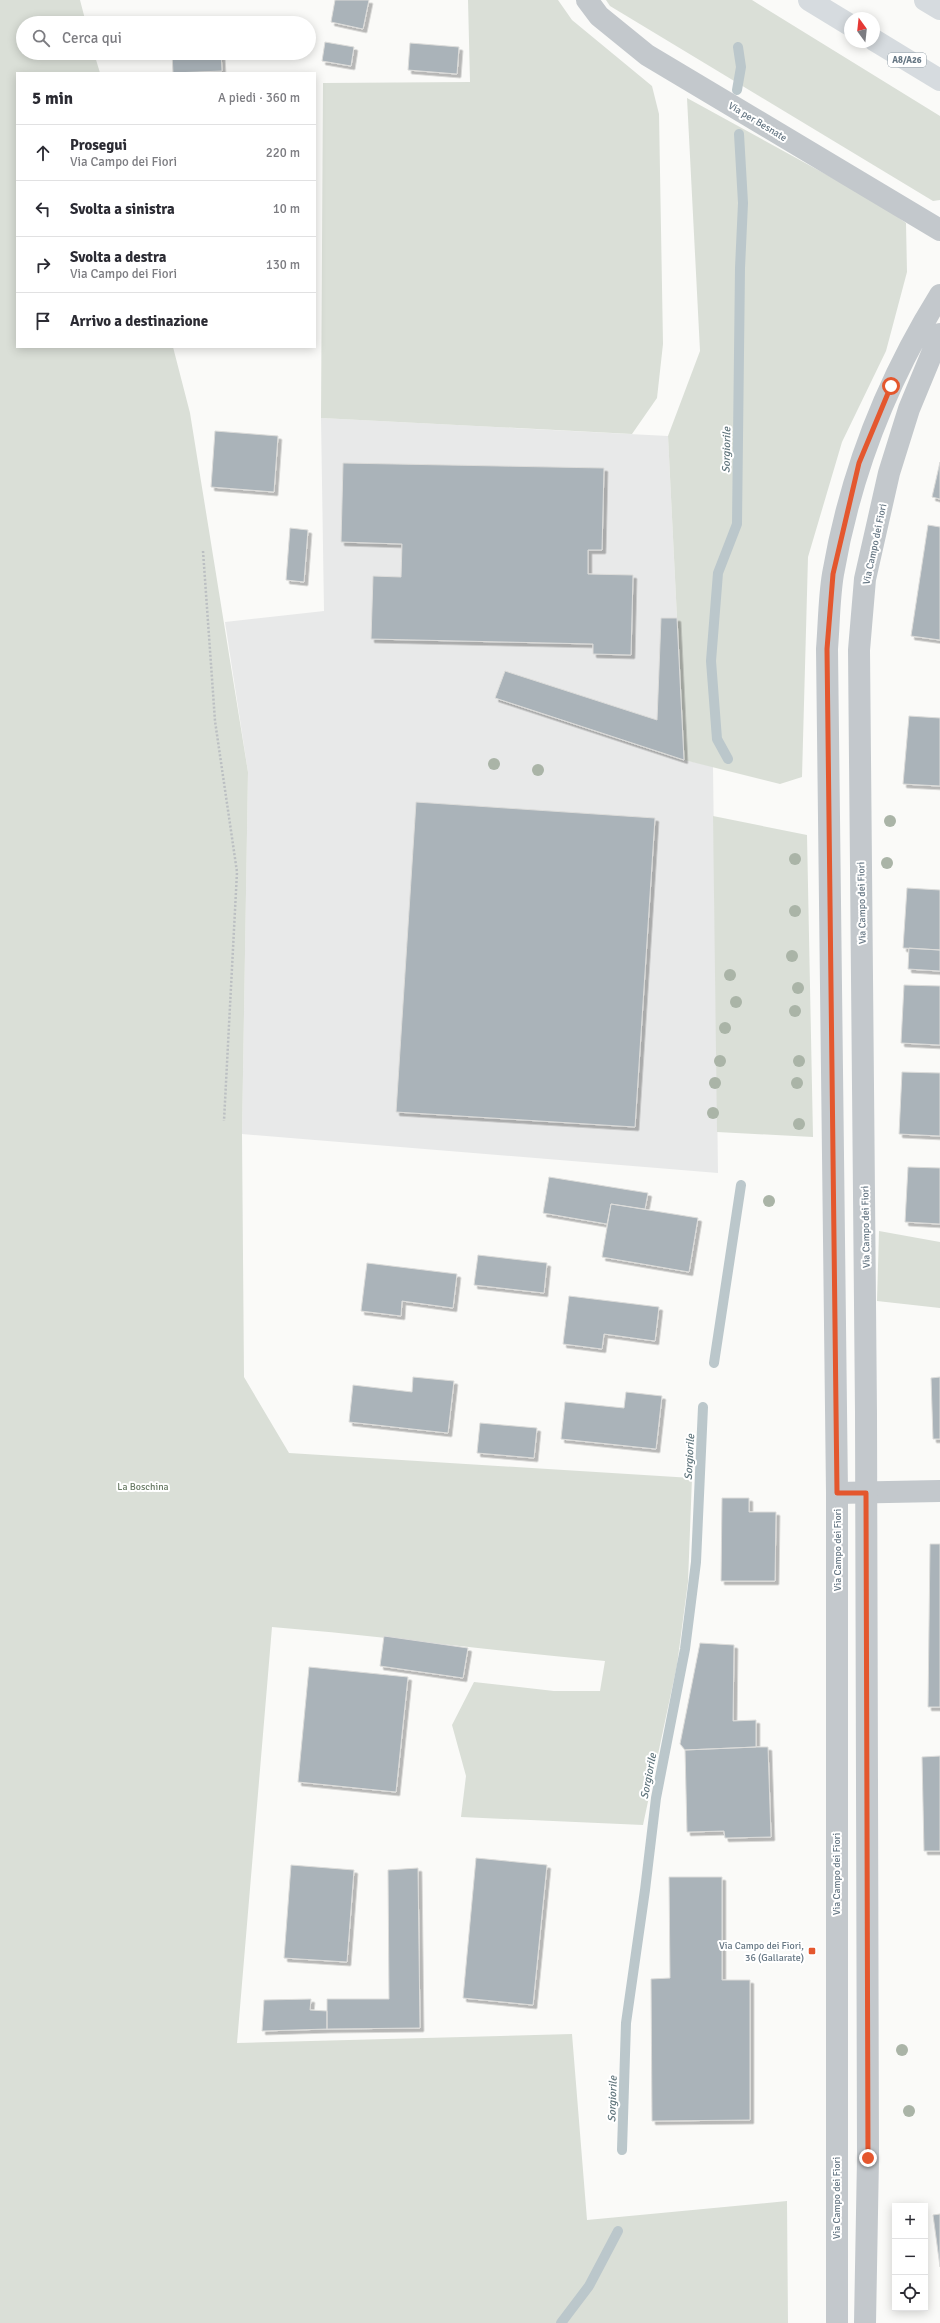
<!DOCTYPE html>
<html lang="it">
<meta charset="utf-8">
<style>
:root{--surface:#fff;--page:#f7f7f7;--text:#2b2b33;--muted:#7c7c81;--line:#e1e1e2}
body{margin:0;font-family:Signika,sans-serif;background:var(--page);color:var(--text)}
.controls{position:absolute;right:12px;bottom:12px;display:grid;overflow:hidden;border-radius:0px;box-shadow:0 2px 10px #0003}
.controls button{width:36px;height:36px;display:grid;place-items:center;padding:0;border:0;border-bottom:1px solid var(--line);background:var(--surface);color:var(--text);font:20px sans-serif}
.compass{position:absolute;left:844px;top:12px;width:36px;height:36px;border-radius:50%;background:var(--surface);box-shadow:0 2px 10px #0003;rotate:345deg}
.stop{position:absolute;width:12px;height:12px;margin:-9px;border:3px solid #e4572e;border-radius:50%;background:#fff}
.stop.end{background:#e4572e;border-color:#fff;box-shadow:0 1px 4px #0008}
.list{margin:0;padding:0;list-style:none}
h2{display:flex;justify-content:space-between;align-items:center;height:52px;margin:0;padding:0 16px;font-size:17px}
h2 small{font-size:13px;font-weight:400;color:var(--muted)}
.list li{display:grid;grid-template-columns:26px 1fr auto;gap:12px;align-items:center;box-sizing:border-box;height:56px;padding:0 16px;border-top:1px solid var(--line)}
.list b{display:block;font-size:15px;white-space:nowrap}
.list p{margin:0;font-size:13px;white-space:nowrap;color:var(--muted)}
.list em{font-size:13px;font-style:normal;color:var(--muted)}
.icon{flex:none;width:22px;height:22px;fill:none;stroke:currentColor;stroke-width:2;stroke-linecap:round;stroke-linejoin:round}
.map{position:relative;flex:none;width:940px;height:2323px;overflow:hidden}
.search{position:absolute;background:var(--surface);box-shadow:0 2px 10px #0003;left:16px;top:16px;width:300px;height:44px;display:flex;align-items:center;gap:10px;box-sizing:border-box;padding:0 14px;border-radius:22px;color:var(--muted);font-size:15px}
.panel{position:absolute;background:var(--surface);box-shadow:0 2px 10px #0003;left:16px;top:72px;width:300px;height:276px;border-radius:0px}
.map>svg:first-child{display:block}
</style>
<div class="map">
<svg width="940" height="2323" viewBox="0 0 940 2323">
<defs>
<filter id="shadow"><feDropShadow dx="3.5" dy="3.5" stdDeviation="0" flood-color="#0004"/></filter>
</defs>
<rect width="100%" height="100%" fill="#fafaf8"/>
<path fill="#e8e9e9" d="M321 418 668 436 684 760 713 766 718 1173 242 1134 248 772 225 622 324 611Z"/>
<path fill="#dadfd7" d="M0 0H80L86 23H23V53H94L100 73H17V347H173L190 413 248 772 242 1134 244 1377 289 1453 692 1478 688 1582 677 1665 643 1825 461 1817 466 1776 452 1725 474 1682 554 1691H600L605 1661C494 1651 383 1636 272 1627L237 2043 572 2034 587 2220 787 2201 788 2323H0Z
M468 0H558L572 20 652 86 659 114 663 344 657 398 632 434 321 418 323 83 470 82Z
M606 0H752L940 116V200L933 201 610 6Z
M687 98 880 204 906 223 907 272 886 351 842 442 808 557 802 777 780 784 684 760 668 436 700 351Z
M713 816 807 835 813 1137 717 1132Z
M879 1231 940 1242V1308L877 1301Z"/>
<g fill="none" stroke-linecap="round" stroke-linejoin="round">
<path stroke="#bbc7cb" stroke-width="10" d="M737 90 741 67 738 47
M728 759 717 739 711 661 718 573 737 524 740 268 743 203 739 134
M714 1363 741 1185
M622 2150 626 2023 645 1890 656 1798 685 1649 696 1562 703 1407
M561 2323 589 2286 618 2231"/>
</g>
<path fill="#aab3b9" stroke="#dcdcda" filter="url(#shadow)" d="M335 0H369L363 29 331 22Z
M325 42 354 47 351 66 322 61Z
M410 43 459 47 457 74 408 70Z
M172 53H221L222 71 173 73Z
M215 431 278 436 274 492 211 487Z
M940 462V499L932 497Z
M343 463 604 468 602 550H588V574L633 575 631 655 593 654V644L371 639 373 576 401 577 402 544 341 542Z
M928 525 940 527V640L911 636Z
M290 528 308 530 304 582 286 580Z
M661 618H677L684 760 495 698 505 671 657 720Z
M909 716 940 718V786L903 784Z
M416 802 655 818 635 1127 396 1112Z
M907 888 940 890V950L903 948Z
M909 948 940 950V971L908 969Z
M904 985 940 986V1045L901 1043Z
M902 1072 940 1073V1136L899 1134Z
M908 1167 940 1168V1224L905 1222Z
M549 1177 648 1193 645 1209 611 1204 607 1224 543 1213Z
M611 1204 698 1218 689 1272 602 1257Z
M478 1255 547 1263 544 1293 474 1285Z
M367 1263 457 1274 453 1308 402 1301 401 1316 361 1311Z
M569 1296 659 1307 655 1341 604 1334 602 1349 563 1344Z
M413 1377 454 1381 448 1433 349 1422 353 1385 412 1392Z
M940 1377V1439H933L931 1378Z
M626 1392 662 1396 656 1449 561 1439 565 1402 624 1408Z
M480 1423 537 1428 534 1458 477 1453Z
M722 1498H749V1512H776L775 1581H721Z
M930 1544H940V1707H928Z
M384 1636 468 1648 463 1678 380 1666Z
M700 1643 734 1645 733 1721 756 1720V1747L685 1750 680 1744Z
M309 1667 408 1677 396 1792 298 1782Z
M756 1747H768L771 1837 725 1838 724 1831 687 1832 685 1750Z
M940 1756V1851H924L922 1757Z
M476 1858 547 1865 533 2005 463 1998Z
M291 1865 354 1870 347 1962 284 1958Z
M418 1868 420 2028 327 2029V1999H389L388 1870Z
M669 1877H722V1980H750V2120L652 2121 651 1979 670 1978Z
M311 1999 310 2010 327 2011V2029L262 2031 264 2000Z
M940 2214V2267L933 2215Z"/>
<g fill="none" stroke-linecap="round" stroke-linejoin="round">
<path stroke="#bbbfc2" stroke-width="2.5" stroke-dasharray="2 2" stroke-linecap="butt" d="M203 551 215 721 237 872 224 1121"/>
<path stroke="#c3c8cc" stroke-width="22" d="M837 1493 940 1491"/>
<path stroke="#c3c8cc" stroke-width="22" d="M587 0 599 16 647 55 940 230
M837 2323V1493L827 649C829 624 829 598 833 574 850 475 887 380 940 295
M865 2323 868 2158 866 1413 859 650 865 579 889 473 909 409 940 334"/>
<path stroke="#d6dbdf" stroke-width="22" d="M809 0 850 25
M925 0 940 9
M874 40 940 80"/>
</g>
<g fill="#aab4a7">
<circle cx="494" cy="764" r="6"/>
<circle cx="538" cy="770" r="6"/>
<circle cx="890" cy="821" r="6"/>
<circle cx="795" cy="859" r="6"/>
<circle cx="887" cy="863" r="6"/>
<circle cx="795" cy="911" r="6"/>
<circle cx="792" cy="956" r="6"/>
<circle cx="730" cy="975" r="6"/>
<circle cx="798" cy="988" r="6"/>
<circle cx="736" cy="1002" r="6"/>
<circle cx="795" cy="1011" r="6"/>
<circle cx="725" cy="1028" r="6"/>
<circle cx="720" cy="1061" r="6"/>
<circle cx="799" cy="1061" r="6"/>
<circle cx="715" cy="1083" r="6"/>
<circle cx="797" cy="1083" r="6"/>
<circle cx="713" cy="1113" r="6"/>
<circle cx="799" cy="1124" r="6"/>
<circle cx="769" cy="1201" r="6"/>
<circle cx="902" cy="2050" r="6"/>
<circle cx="909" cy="2111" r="6"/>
</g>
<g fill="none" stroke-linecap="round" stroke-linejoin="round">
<path stroke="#e4572e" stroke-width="5" d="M868 2158 866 1493H837L827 649 833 574 859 463 891 386"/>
</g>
<rect fill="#e4572e" stroke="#fff" stroke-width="1.5" x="808" y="1947" width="8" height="8" rx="2"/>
<g text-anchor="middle" stroke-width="4" stroke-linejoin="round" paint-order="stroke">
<rect fill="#fff" stroke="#939fa8" stroke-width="1" x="888" y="53" width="38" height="14" rx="3"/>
<g font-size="9" font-weight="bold" fill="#657683">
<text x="907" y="63">A8/A26</text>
</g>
<g font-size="10" fill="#657683" stroke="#fff">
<text transform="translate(758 121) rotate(31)" y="4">Via per Besnate</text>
<text transform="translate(874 544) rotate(-78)" y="4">Via Campo dei Fiori</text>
<text transform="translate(861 903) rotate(-91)" y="4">Via Campo dei Fiori</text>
<text transform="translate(865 1227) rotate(-91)" y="4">Via Campo dei Fiori</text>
<text transform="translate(837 1550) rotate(-90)" y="4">Via Campo dei Fiori</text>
<text transform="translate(836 1874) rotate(-90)" y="4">Via Campo dei Fiori</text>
<text transform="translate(836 2198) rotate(-90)" y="4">Via Campo dei Fiori</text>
</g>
<g font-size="10" fill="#687a64" stroke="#fff">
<text x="143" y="1490">La Boschina</text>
</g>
<g font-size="10" fill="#657683" stroke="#fff" text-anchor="end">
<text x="804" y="1949">Via Campo dei Fiori,<tspan x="804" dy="12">36 (Gallarate)</tspan></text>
</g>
<g font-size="11" font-style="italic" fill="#60757c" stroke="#fff">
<text transform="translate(726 450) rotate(-89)" y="4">Sorgiorile</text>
<text transform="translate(689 1457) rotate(-87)" y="4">Sorgiorile</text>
<text transform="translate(648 1776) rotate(-79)" y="4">Sorgiorile</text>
<text transform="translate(612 2099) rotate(-88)" y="4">Sorgiorile</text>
</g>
</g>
</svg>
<div class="controls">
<button>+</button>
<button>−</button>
<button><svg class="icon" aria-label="locate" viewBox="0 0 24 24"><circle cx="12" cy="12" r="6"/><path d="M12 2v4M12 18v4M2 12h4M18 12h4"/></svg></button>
</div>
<svg class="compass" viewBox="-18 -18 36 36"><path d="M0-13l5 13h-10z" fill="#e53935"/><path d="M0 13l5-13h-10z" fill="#7c7c81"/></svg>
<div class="stop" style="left:891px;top:386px"></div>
<div class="stop end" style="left:868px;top:2158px"></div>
<div class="search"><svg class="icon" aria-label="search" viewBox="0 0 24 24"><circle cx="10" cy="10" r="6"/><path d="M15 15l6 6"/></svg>Cerca qui</div>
<section class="panel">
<h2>5 min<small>A piedi · 360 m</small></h2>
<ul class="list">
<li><svg class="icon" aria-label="ahead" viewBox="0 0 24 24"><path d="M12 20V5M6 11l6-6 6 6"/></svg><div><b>Prosegui</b><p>Via Campo dei Fiori</p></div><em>220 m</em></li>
<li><svg class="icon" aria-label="left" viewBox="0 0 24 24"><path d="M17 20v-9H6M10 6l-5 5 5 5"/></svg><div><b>Svolta a sinistra</b></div><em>10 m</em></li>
<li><svg class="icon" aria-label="right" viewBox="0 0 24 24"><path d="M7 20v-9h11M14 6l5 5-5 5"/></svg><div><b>Svolta a destra</b><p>Via Campo dei Fiori</p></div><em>130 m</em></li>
<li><svg class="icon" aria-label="arrive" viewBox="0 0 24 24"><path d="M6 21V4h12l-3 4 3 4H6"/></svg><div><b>Arrivo a destinazione</b></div></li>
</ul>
</section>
</div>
